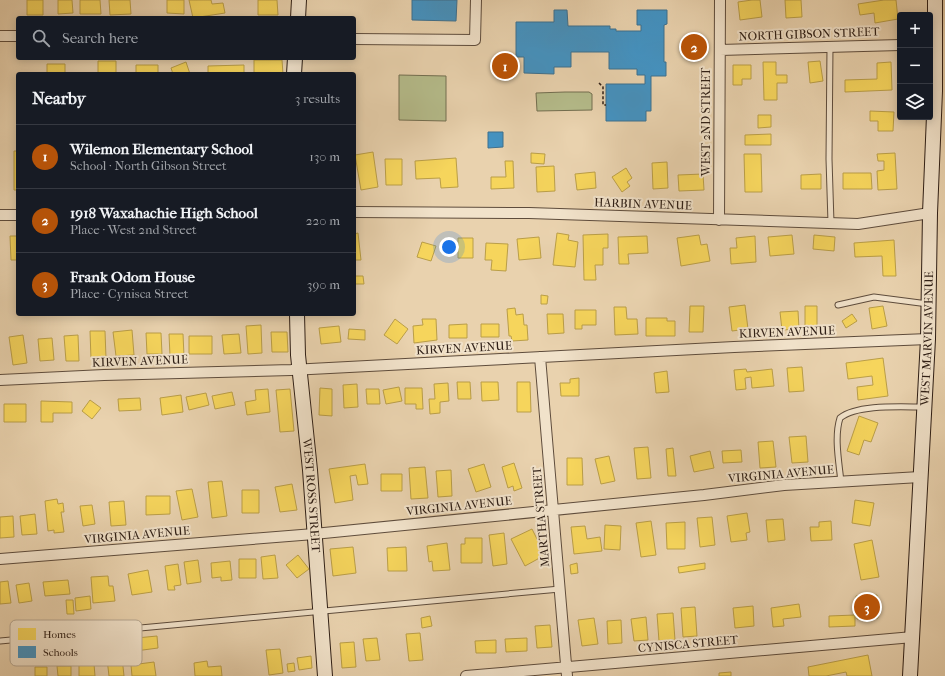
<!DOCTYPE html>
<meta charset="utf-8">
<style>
:root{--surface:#171b24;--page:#242831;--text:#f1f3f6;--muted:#9ea1a6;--line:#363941;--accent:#b45309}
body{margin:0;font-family:"IM FELL French Canon",serif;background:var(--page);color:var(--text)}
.controls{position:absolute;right:12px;top:12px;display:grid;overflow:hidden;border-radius:4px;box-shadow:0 2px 10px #0003}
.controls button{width:36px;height:36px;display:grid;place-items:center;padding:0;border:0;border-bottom:1px solid var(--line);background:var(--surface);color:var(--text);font:20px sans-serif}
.you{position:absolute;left:449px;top:247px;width:14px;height:14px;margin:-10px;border:3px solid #fff;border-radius:50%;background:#1a73e8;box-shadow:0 0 0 6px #1a73e833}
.badge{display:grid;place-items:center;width:26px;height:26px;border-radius:50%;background:var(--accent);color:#fff;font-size:13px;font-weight:700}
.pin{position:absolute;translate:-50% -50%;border:2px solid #fff;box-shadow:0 1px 4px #0006}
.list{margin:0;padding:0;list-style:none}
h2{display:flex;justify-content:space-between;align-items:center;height:52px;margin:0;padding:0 16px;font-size:17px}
h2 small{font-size:13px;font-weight:400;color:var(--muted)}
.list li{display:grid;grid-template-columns:26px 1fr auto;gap:12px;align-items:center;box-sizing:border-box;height:64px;padding:0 16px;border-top:1px solid var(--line)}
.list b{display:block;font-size:15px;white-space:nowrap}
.list p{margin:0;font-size:13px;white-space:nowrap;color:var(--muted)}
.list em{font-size:13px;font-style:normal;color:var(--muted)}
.icon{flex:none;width:22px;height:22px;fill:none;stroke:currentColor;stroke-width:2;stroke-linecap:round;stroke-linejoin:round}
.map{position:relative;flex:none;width:945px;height:676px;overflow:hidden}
.search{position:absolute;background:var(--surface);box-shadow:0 2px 10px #0003;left:16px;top:16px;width:340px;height:44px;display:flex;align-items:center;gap:10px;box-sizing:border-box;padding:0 14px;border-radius:4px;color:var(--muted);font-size:15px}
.panel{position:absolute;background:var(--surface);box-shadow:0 2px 10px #0003;left:16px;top:72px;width:340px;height:244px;border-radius:4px}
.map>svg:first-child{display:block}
</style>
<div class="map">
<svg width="945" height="676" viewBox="0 0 945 676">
<rect width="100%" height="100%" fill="#e9d2ae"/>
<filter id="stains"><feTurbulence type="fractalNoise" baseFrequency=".005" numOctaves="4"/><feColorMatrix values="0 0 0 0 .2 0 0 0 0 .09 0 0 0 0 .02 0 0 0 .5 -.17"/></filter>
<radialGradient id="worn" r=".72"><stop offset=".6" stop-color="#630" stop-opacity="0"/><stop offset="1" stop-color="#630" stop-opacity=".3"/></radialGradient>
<path fill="#b5bc8b" stroke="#726e50" d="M399 75 446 76V121L399 120Z
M565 92H589L592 94V110L537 111 536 93Z"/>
<path fill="#f6d55c" stroke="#ba9e47" d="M27 0H43V15H27Z
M58 0H72L73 13 58 14Z
M80 0H100L101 14H80Z
M109 0H130L131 14 110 15Z
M167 0H184V14L167 13Z
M189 0H211L212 4 223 3 225 13 193 18Z
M258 0H277L278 15H258Z
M752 0H760L762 17 740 20 738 2Z
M785 0H801L802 17 786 18Z
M884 0H896L898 19 875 23 874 13 860 15 858 4Z
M254 60H282L283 74H254Z
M98 61H116V74H98Z
M820 61 823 81 810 83 808 62Z
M186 62 190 74H173L171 68Z
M763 62H776V75H787V83H777V100H764Z
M891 62 892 90 845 92V80L877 79V63Z
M47 64H65V74H47Z
M136 65H158V74H136Z
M244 65V74H208V66Z
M733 65H751V79H742V85H733Z
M870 111 894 112 893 131H878V121H870Z
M758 115H771V127L758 128Z
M771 134V145H745V135Z
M14 151H18V190H14Z
M373 152 378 187 361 190 355 155Z
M531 153 545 154 544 164 531 163Z
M895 153 897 189 878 190 877 171 884 170V161H878L877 154Z
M744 154H761L762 192H745Z
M456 158 458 187 441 188 440 178 416 179 415 161Z
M385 159H402V185H386Z
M505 161H513L514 188 491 189V177H506Z
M667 162 668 188 653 189 652 163Z
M554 166 555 191 537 192 536 167Z
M626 168 632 178 627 182 630 186 622 192 612 177Z
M595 172 596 188 577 190 575 174Z
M843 173H871L872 189H843Z
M703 174 704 190 679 191 678 175Z
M821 174V189H801V175Z
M358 233 361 260H354V234Z
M557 233 569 235 568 240 578 242 575 267 553 265Z
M608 234V248H603V265H595L596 280H584L583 235Z
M699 235 701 245 707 244 710 261 681 266 677 238Z
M792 235 794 254 770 256 768 237Z
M814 235 835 237 834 251 813 249Z
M10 236H18V260H11Z
M647 236 648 253 628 254 629 264H619L618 237Z
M755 236 756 262 731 264 730 248H737L736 238Z
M539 237 541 258 519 260 517 239Z
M458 238H473V258H458Z
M894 240 896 276H883L882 256 855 257 854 243Z
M422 242 436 246 431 261 417 257Z
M486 243 508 244 506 271 491 270 492 260H485Z
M354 276H363L364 284H354Z
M541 295 548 296 547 304H541Z
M745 305 748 329 732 331 729 307Z
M690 306H704L703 332H689Z
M805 306H817V327H805Z
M883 306 887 326 872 329 869 308Z
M614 307H626L627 319H637L638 334 615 335Z
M515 308 516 315 523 314 524 325H527L528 340 512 341 511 336H509L507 309Z
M575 310H596V325H582V329H575Z
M798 311 799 329 782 330 780 312Z
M547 314H563L564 333 548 334Z
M852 314 857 321 846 328 842 321Z
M646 318H667V321H675V336H646Z
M395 319 408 329 397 344 384 335Z
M422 319H436L437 340 414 343 413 326 423 325Z
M467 324V338H449V325Z
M481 324H499V337H481Z
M261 325 262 353 248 354 246 326Z
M339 326 341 342 321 344 319 328Z
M349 329 365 330V340L348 339Z
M132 330 134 355 116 356 113 332Z
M90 331H105L106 358 91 359Z
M271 332H287L288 352H272Z
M146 333H161L162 354H147Z
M169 334H183L184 356H170Z
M239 334 241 353 224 354 222 335Z
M23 335 27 363 13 365 9 337Z
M78 335 79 361H66L64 336Z
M189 336H212V354H189Z
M52 338 54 360 40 361 38 339Z
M883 358 888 396 858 400 857 387 873 385 872 376 848 379 846 363Z
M802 367 804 391 789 392 787 368Z
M746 369 747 372 772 369 774 386 752 388 751 377 745 378 746 389 736 390 734 370Z
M667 371 669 392 656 393 654 373Z
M579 378V396H561L560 383H570V379Z
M457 382H470L471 399H458Z
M481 382H498L499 400 482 401Z
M517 382H530L531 412H517Z
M448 383 449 401 440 402V413L430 414 429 399H435L434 384Z
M357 384 358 407 344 408 343 385Z
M399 387 402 401 386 404 383 390Z
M320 388 332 389V416L319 415Z
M405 388H422L423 409H416V404H405Z
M268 389 270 412 247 415 245 402 256 400 255 390Z
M290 389 294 431 280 432 276 390Z
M366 389H379L380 404H367Z
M232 392 235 405 215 409 212 396Z
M206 393 209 405 189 410 186 397Z
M181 395 183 412 162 415 160 398Z
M140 398 141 410 119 411 118 399Z
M90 400 101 408 92 419 82 411Z
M41 401 72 402V413H53V422H41Z
M4 404H26V422H4Z
M859 416 878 423 871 442 864 440 859 455 847 451Z
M806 436 808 462 792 463 789 437Z
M773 441 776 467 760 468 758 442Z
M648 447 651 478 637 479 634 448Z
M673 448 676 476H668L666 449Z
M741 450 742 462 723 463 722 451Z
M710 451 714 468 694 472 690 456Z
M609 456 615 481 601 484 595 459Z
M567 458H582L583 485H567Z
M514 463 522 488 514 491 513 486 508 488 502 467Z
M365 464 368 484 358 485 356 475 350 476 353 500 335 503 329 469Z
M484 464 491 487 476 492 468 469Z
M425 467 428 498 411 499 409 468Z
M451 470 452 496 438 497 436 471Z
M381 474H402V491H381Z
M222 481 227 516 212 518 208 482Z
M292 484 297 510 280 512 275 487Z
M192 489 198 517 182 520 176 491Z
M242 490H259V513H242Z
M146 496H170V514L146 515Z
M57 499 58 504 63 503 64 512H61L64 532 54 533V530L48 531 45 501Z
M855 500 874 503 870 526 852 523Z
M124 501 126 525 111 526 109 502Z
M92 505 95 524 83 526 80 506Z
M747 513 750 532 746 533 747 540 731 542 727 516Z
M35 514 37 534 22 535 20 516Z
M13 516 14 537 0 538V517Z
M712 517 715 545 700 547 697 518Z
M783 519 785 540 768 542 766 520Z
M651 521 656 555 641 557 636 523Z
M831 521 832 540 811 541 810 527H819V522Z
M685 522V549H667L666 523Z
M605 525 621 526 620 550 604 549Z
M585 526 587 539 600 537 602 551 574 554 571 527Z
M532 529 545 555 525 566 511 539Z
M504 533 507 564 493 566 489 535Z
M465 538H482V563H461V544H465Z
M872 540 879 577 861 580 854 544Z
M447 543 450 570 433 571 432 561 429 562 427 546Z
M353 547 356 573 333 576 330 549Z
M406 547 407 571H388L387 548Z
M275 555 278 578 263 579 261 557Z
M298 555 309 569 297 578 286 565Z
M239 559H256V578H239Z
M198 560 201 582 187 584 184 562Z
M230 561 232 580 221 581V577L212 578 211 563Z
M577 563 578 573 571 574 570 565Z
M705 563V569L679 573 678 567Z
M178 564 181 585 174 586 175 590H168L165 566Z
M148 570 152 592 132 595 128 574Z
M108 576 109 586H113L115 601 93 603 91 577Z
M68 580 70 594 45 596 43 582Z
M8 581 11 603 0 604V582Z
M29 583 32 601 19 603 16 585Z
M877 595 878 618 857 619 856 596Z
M90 596 91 609 76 611 75 598Z
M66 600H73L74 614H67Z
M799 604 801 617 783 619 784 626 773 627 771 608Z
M753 606 754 626 735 628 733 608Z
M695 607 697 636 683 637 681 608Z
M673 613 675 640 659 641 657 614Z
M855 615V626L829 627V616Z
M430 616 432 626 422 628 421 618Z
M646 617 648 640 634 641 631 619Z
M594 618 598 644 582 646 578 620Z
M621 620 622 643 608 644 607 621Z
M550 625 552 647 537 648 535 626Z
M420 633 423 660 409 661 406 634Z
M157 636 158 648 128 652 126 639Z
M377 638 380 660 366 661 363 639Z
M527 638V651L506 652 505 639Z
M496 640V653H476L475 641Z
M354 642 356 667 342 668 340 643Z
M280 649 283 673 269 675 266 650Z
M868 655 872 676H847L846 672 826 676H809L808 667Z
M311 656 312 668 299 670 297 658Z
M122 657 124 676H109L107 659Z
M207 661 208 667 221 666 222 676H195L194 663Z
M154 662 156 676H132L131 665Z
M294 663 295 671 288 672 287 664Z
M94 664 95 676H79V665Z
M57 666H71V676H58Z
M35 667H47V676H35Z
M731 672V676H719V673Z"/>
<path fill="#4393c3" stroke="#3d708f" d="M412 0H457L456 21 412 20Z
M554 10H567L568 26H610V29H616V31H641V25H637V10H667V24L664 25V62H666V76H651V111H646V121H606V84H645V75H637V69H609V52H571V67H554V74L524 73V57H516V22H554Z
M488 132H503V147L488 148Z"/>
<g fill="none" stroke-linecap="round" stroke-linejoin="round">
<defs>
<path id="lane" d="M830 47 829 159 831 223
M838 305 874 297 928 304
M841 482C839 462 834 437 840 418 857 404 902 407 923 407
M0 641 560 589"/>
<path id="street" d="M0 36H18
M354 39 475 40 476 0
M720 50 900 45
M354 212 529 213 858 224 930 213
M0 215H18
M719 220 720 0
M540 357 567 676
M0 380 104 375 291 370 734 347 928 339
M0 559 314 534 704 495 784 485 920 477
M466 676 913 637"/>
<g id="secondary">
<path d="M298 18 299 0"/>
<path d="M294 74 295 58"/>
<path id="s1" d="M297 314 298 355 310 470 325 676"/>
<path id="s2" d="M910 676 928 339 930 213 935 91V0"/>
</g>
</defs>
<use href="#lane" stroke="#5e4c3c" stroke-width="7"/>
<use href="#street" stroke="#5e4c3c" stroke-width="12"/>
<use href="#secondary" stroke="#2f1f16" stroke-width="16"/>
<path stroke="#2f1f16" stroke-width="1.5" stroke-dasharray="3 2" stroke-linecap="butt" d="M599 83 603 87V105H606"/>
<use href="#lane" stroke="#f1e2ca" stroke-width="5"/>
<use href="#street" stroke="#f1e2ca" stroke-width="10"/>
<use href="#secondary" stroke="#f1e2ca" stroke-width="14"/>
</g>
<g text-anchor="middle" stroke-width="4" stroke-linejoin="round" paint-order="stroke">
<g font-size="12" fill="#2f1f16" stroke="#f1e2ca">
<text transform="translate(809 34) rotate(-2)" y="4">NORTH GIBSON STREET</text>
<text transform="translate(706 122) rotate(-90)" y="4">WEST 2ND STREET</text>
<text transform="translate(643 204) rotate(2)" y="4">HARBIN AVENUE</text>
<text transform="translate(787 332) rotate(-2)" y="4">KIRVEN AVENUE</text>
<text dy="4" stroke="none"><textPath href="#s2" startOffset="338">WEST MARVIN AVENUE</textPath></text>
<text transform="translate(464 348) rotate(-3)" y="4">KIRVEN AVENUE</text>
<text transform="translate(140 361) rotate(-2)" y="4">KIRVEN AVENUE</text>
<text transform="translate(781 474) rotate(-5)" y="4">VIRGINIA AVENUE</text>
<text dy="4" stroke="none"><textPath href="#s1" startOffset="182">WEST ROSS STREET</textPath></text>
<text transform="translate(459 506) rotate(-6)" y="4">VIRGINIA AVENUE</text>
<text transform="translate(541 517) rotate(-95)" y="4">MARTHA STREET</text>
<text transform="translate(137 535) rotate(-5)" y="4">VIRGINIA AVENUE</text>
<text transform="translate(688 644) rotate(-5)" y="4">CYNISCA STREET</text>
</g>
</g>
<rect x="10" y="620" width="132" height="46" rx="6" fill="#f1e2ca" stroke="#b7a894" stroke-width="1"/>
<rect x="18" y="628" width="18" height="12" fill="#f6d55c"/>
<rect x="18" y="646" width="18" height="12" fill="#4393c3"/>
<g font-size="11" fill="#2f1f16">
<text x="43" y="638">Homes</text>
<text x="43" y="656">Schools</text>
</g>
<rect width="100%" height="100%" filter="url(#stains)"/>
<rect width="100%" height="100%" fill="url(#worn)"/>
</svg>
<div class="controls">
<button>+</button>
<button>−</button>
<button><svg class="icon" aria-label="layers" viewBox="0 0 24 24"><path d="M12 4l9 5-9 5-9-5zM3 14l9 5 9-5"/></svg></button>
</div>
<div class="you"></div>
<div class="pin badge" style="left:505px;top:66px">1</div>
<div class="pin badge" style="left:694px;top:47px">2</div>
<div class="pin badge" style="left:867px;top:607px">3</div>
<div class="search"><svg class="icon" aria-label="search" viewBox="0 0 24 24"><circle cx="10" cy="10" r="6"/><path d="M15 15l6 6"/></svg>Search here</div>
<section class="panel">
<h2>Nearby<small>3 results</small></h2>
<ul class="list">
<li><span class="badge">1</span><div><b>Wilemon Elementary School</b><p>School · North Gibson Street</p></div><em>130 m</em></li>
<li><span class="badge">2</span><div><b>1918 Waxahachie High School</b><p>Place · West 2nd Street</p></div><em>220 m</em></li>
<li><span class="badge">3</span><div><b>Frank Odom House</b><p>Place · Cynisca Street</p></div><em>390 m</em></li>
</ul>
</section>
</div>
